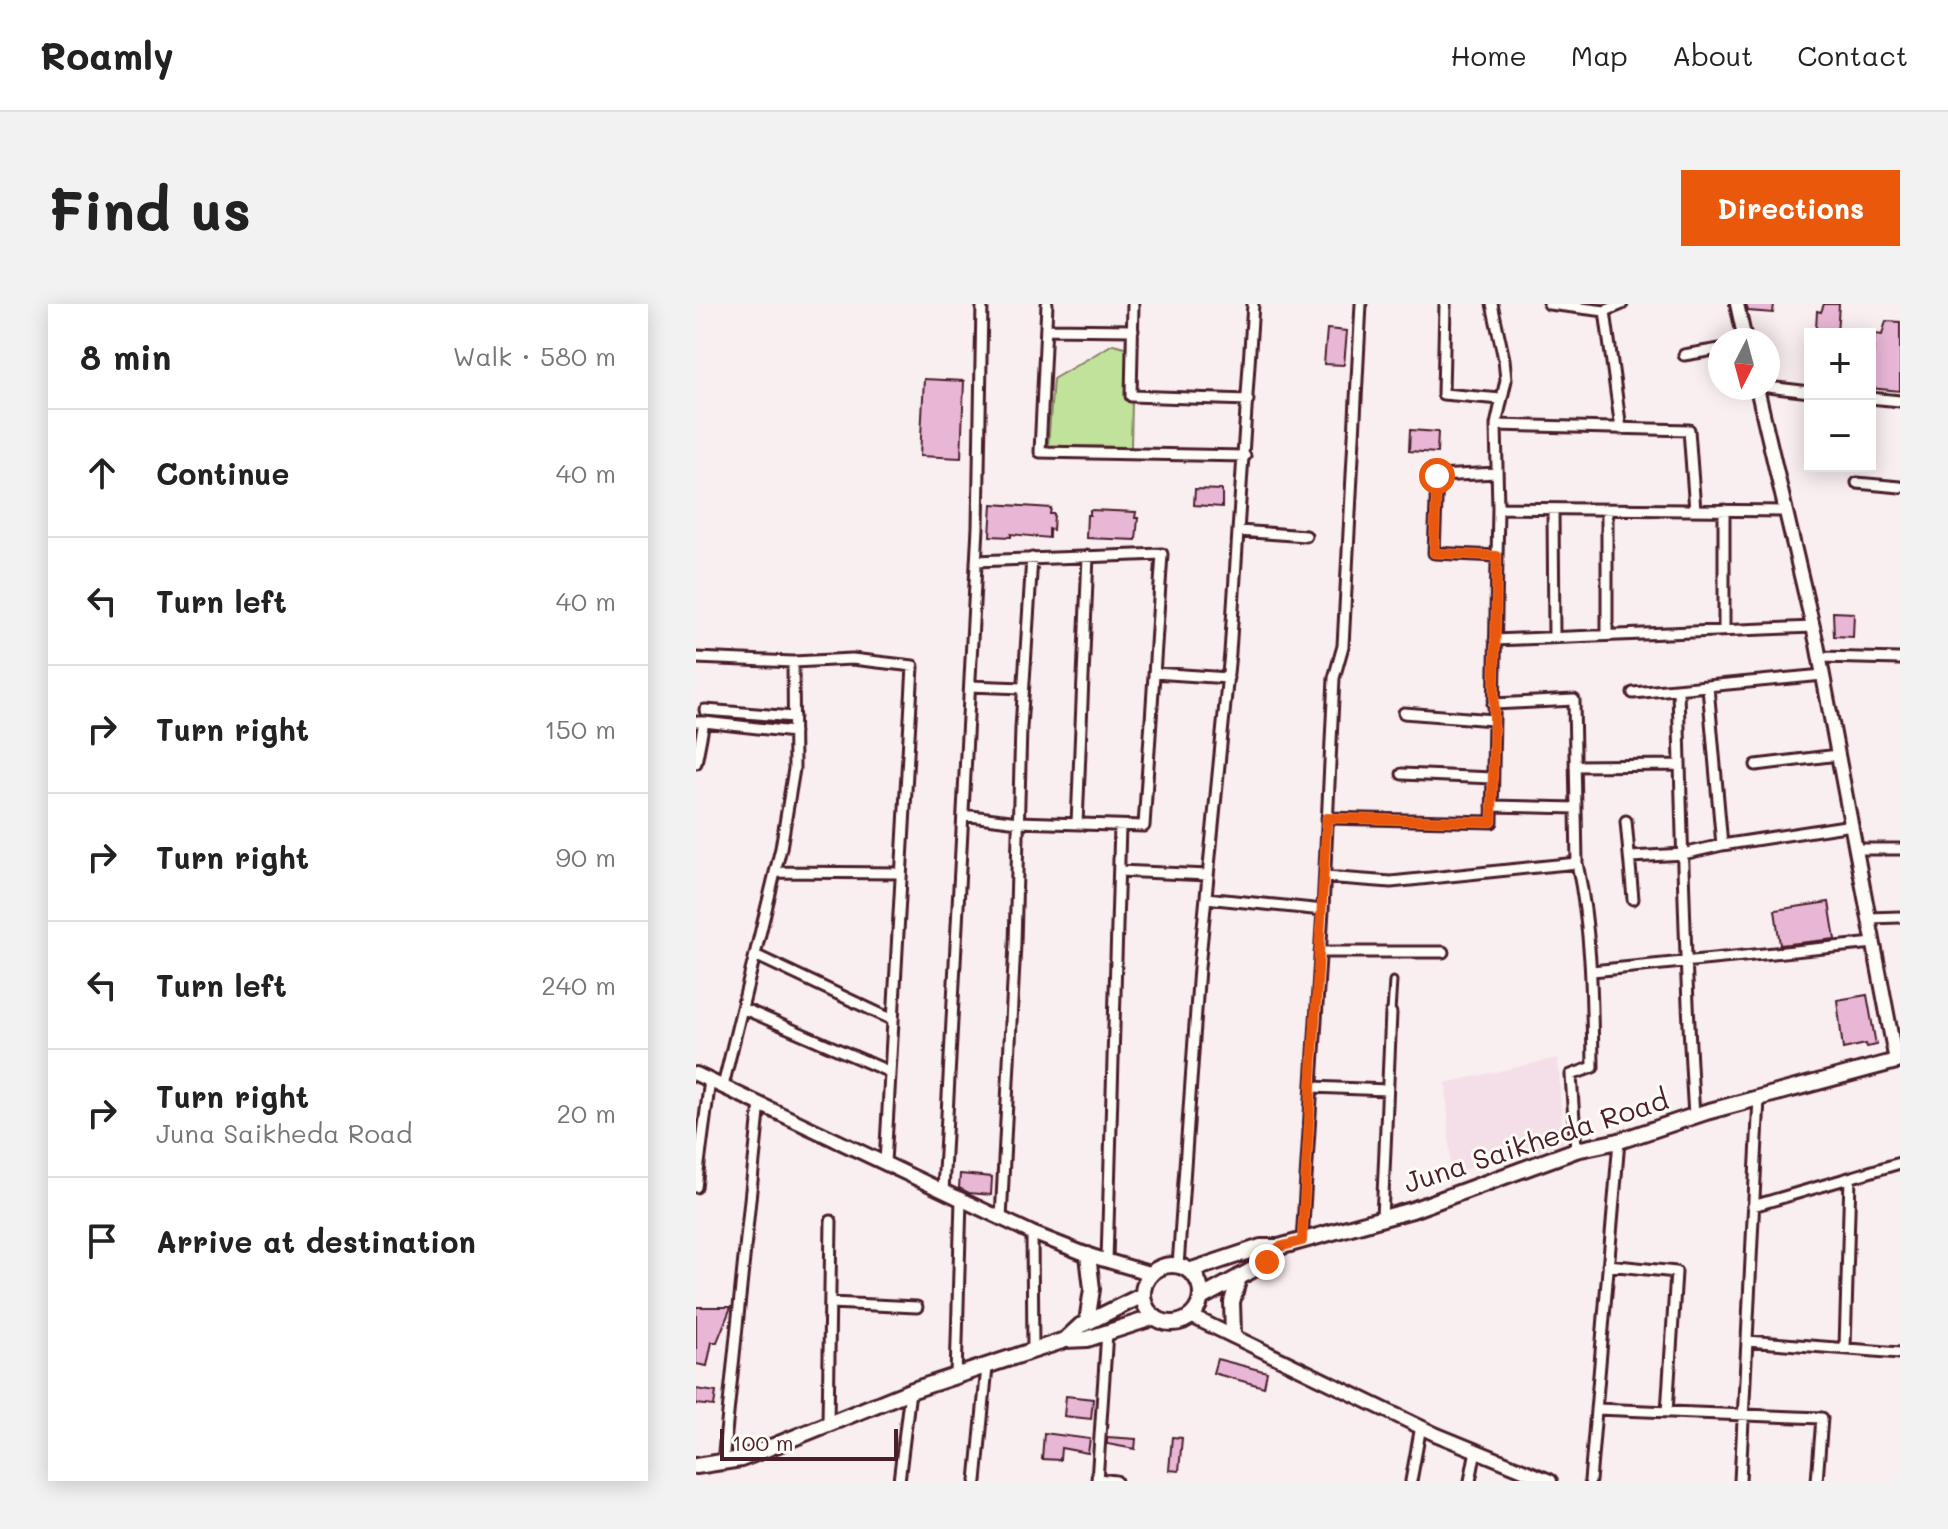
<!DOCTYPE html>
<meta charset="utf-8">
<style>
:root{--surface:#fff;--page:#f2f2f2;--text:#222;--muted:#767676;--line:#e0e0e0;--accent:#ea580c}
body{margin:0;font-family:Mali,sans-serif;background:var(--page);color:var(--text)}
.controls{position:absolute;right:24px;top:24px;display:grid;overflow:hidden;border-radius:0px;box-shadow:0 4px 20px #0003}
.controls button{width:72px;height:72px;display:grid;place-items:center;padding:0;border:0;border-bottom:2px solid var(--line);background:var(--surface);color:var(--text);font:40px sans-serif}
.compass{position:absolute;left:1012px;top:24px;width:72px;height:72px;border-radius:50%;background:var(--surface);box-shadow:0 4px 20px #0003;rotate:186deg}
.scale{position:absolute;left:24px;bottom:20px;width:178px;box-sizing:border-box;padding-left:8px;border:4px solid #4a1f2b;border-top:0;font-size:22px;line-height:28px;white-space:nowrap;color:#4a1f2b;-webkit-text-stroke:6px #fdfcf7;paint-order:stroke}
.stop{position:absolute;width:24px;height:24px;margin:-18px;border:6px solid #ea580c;border-radius:50%;background:#fff}
.stop.end{background:#ea580c;border-color:#fff;box-shadow:0 2px 8px #0008}
.list{margin:0;padding:0;list-style:none}
h2{display:flex;justify-content:space-between;align-items:center;height:104px;margin:0;padding:0 32px;font-size:34px}
h2 small{font-size:26px;font-weight:400;color:var(--muted)}
.list li{display:grid;grid-template-columns:52px 1fr auto;gap:24px;align-items:center;box-sizing:border-box;height:128px;padding:0 32px;border-top:2px solid var(--line)}
.list b{display:block;font-size:30px;white-space:nowrap}
.list p{margin:0;font-size:26px;white-space:nowrap;color:var(--muted)}
.list em{font-size:26px;font-style:normal;color:var(--muted)}
.icon{flex:none;width:44px;height:44px;fill:none;stroke:currentColor;stroke-width:2;stroke-linecap:round;stroke-linejoin:round}
.map{position:relative;flex:none;width:1204px;height:1177px;overflow:hidden;border-radius:0px}
header{display:flex;align-items:center;gap:48px;box-sizing:border-box;height:112px;padding:0 40px;background:var(--surface);border-bottom:2px solid var(--line)}
header strong{font-size:38px}
nav{display:flex;gap:44px;margin-inline-start:auto;font-size:28px}
.intro{display:flex;align-items:center;justify-content:space-between;box-sizing:border-box;height:192px;padding:0 48px}
h1{margin:0;font-size:56px}
.button{padding:20px 36px;border-radius:0px;background:var(--accent);color:#fff;font-size:28px;font-weight:700}
main{display:flex;gap:48px;padding:0 48px}
aside{flex:1;background:var(--surface);border-radius:0px;box-shadow:0 4px 20px #0003}
.map>svg:first-child{display:block}
</style>
<header>
<strong>Roamly</strong>
<nav><a>Home</a><a>Map</a><a>About</a><a>Contact</a></nav>
</header>
<div class="intro"><h1>Find us</h1><a class="button">Directions</a></div>
<main>
<aside>
<h2>8 min<small>Walk · 580 m</small></h2>
<ul class="list">
<li><svg class="icon" aria-label="ahead" viewBox="0 0 24 24"><path d="M12 20V5M6 11l6-6 6 6"/></svg><div><b>Continue</b></div><em>40 m</em></li>
<li><svg class="icon" aria-label="left" viewBox="0 0 24 24"><path d="M17 20v-9H6M10 6l-5 5 5 5"/></svg><div><b>Turn left</b></div><em>40 m</em></li>
<li><svg class="icon" aria-label="right" viewBox="0 0 24 24"><path d="M7 20v-9h11M14 6l5 5-5 5"/></svg><div><b>Turn right</b></div><em>150 m</em></li>
<li><svg class="icon" aria-label="right" viewBox="0 0 24 24"><path d="M7 20v-9h11M14 6l5 5-5 5"/></svg><div><b>Turn right</b></div><em>90 m</em></li>
<li><svg class="icon" aria-label="left" viewBox="0 0 24 24"><path d="M17 20v-9H6M10 6l-5 5 5 5"/></svg><div><b>Turn left</b></div><em>240 m</em></li>
<li><svg class="icon" aria-label="right" viewBox="0 0 24 24"><path d="M7 20v-9h11M14 6l5 5-5 5"/></svg><div><b>Turn right</b><p>Juna Saikheda Road</p></div><em>20 m</em></li>
<li><svg class="icon" aria-label="arrive" viewBox="0 0 24 24"><path d="M6 21V4h12l-3 4 3 4H6"/></svg><div><b>Arrive at destination</b></div></li>
</ul>
</aside>
<div class="map">
<svg width="1204" height="1177" viewBox="0 0 1204 1177">
<rect width="100%" height="100%" fill="#f9eef0"/>
<filter id="ink" filterUnits="userSpaceOnUse"><feTurbulence type="fractalNoise" baseFrequency=".0125" numOctaves="2"/><feDisplacementMap in="SourceGraphic" scale="16" xChannelSelector="R" yChannelSelector="G"/><feConvolveMatrix kernelMatrix="1 2 1 2 8 2 1 2 1" color-interpolation-filters="sRGB"/></filter>
<g filter="url(#ink)">
<path fill="#f4dee8" d="M862 754 867 841 755 869 750 779Z"/>
<path fill="#c1e29a" stroke="#868062" stroke-width="2" d="M417 40 437 45 435 143 352 142 357 75Z"/>
<path fill="#e9b7d6" stroke="#4a1f2b" stroke-width="2" d="M1050 0H1078L1077 9 1052 7Z
M1128 0H1143L1141 30H1122V25H1120L1121 7 1125 8Z
M1190 17 1204 18V87L1174 84V53H1177L1179 30 1186 31Z
M631 25 651 27 648 61 628 60Z
M228 75 268 77 265 154 224 152Z
M714 126 742 128 741 149 713 147Z
M499 185 526 186V203L498 201Z
M296 200 355 204 354 210H358L357 226 353 225V234L315 230V233L294 232Z
M394 206 440 208 439 214H442L440 236 390 234 391 211H394Z
M1137 308 1158 309 1157 333 1138 332Z
M1133 598 1139 635 1084 641 1079 606Z
M1171 691 1180 741 1171 743 1170 740 1147 745 1141 696Z
M264 870 296 873 295 891 273 889 263 884Z
M0 1003H35L21 1038H16L11 1062 0 1060Z
M521 1055 571 1068 568 1083 517 1069Z
M0 1085 20 1088 18 1102 0 1100Z
M370 1092 397 1095 395 1115 368 1112Z
M348 1129 394 1135 392 1149 365 1144 364 1156 346 1155Z
M411 1133 440 1135 439 1145 411 1140Z
M476 1133 486 1134 483 1167 473 1166Z"/>
<g fill="none" stroke-linecap="round" stroke-linejoin="round">
<defs>
<path id="service" d="M695 708 697 677"/>
<path id="minor" d="M351 0 344 148 549 152
M437 0 435 92 552 96
M749 0 747 90 805 95
M853 0 909 7 925 125
M909 7 926 0
M351 25 437 26
M988 51 1024 45
M1072 83 1114 88
M1174 94 1204 97
M800 121 993 126 999 206
M1161 179 1204 183
M802 204 1090 207
M857 205 858 333
M1028 206V326
M543 227 610 232
M801 252 738 249 741 172 801 169
M911 331V205
M799 336 1118 323
M1124 353 1204 355
M0 354 97 358 156 355 217 362 189 859
M458 369 532 374
M274 382 327 384
M1012 383 1026 541 1156 521
M982 386C986 528 989 670 998 812
M937 389 1127 371
M9 406 98 413
M708 409 797 416
M0 418H8L0 459
M8 418 98 428
M1060 461 1142 451
M879 462 984 461
M706 470 796 474
M796 502 880 504
M267 511 322 518 448 522 466 250 280 257
M631 514 796 518 802 204 800 121 810 76 808 55 796 0
M930 517 937 595
M381 520 392 252
M1160 545H1204
M935 553 987 550 1026 541
M423 567 512 571
M79 568 205 569
M629 573 695 578 881 559 878 396 797 400
M510 594 627 606 638 374 647 342 665 0
M1173 614 1204 613
M624 648H747
M59 651 197 716
M896 667 1178 639
M46 704 194 768
M27 782 85 544 98 465 97 358
M616 783 691 786
M880 846 875 771 897 763C896 691 896 630 881 559
M0 883 14 776
M247 887 282 223 286 0
M1057 902 1204 859
M686 914 695 709
M305 915 319 640 325 424 336 254
M336 929 337 1046
M606 937 627 606
M411 956 424 522
M912 961 980 968 971 1108
M482 962 503 664 534 349 557 0
M134 999 221 1003
M1051 1037 1204 1049
M1149 1044 1154 874
M260 1073 265 895
M900 1105 1126 1114 1121 1177
M132 1120 135 917
M27 1158 64 799
M401 1175 420 1177
M203 1177 214 1087
M280 1177 291 1063
M401 1177 411 1028
M715 1177 725 1122
M774 1177 780 1146
M894 1177 923 837
M1044 1177 1063 794"/>
<path id="tertiary" d="M1041 0 1049 36
M1061 84 1121 340 1200 757
M0 770 336 929 392 951 456 970
M495 1012 739 1130 854 1177"/>
<path id="secondary" d="M447 990a29 29 0 1 1 58 0a29 29 0 1 1-58 0Z
M493 967 565 943H583L716 906 880 846 923 837 1010 808 1204 756
M505 994 571 958 583 943
M391 1018 396 985 392 951
M537 1031 536 998 543 973
M369 1036 384 1022 447 991
M0 1162 45 1155 214 1087 369 1036 391 1035 459 1013"/>
</defs>
<use href="#service" stroke="#4a1f2b" stroke-width="11"/>
<use href="#minor" stroke="#4a1f2b" stroke-width="15"/>
<use href="#tertiary" stroke="#4a1f2b" stroke-width="18"/>
<use href="#secondary" stroke="#4a1f2b" stroke-width="20"/>
<use href="#service" stroke="#fdfcf7" stroke-width="5"/>
<use href="#minor" stroke="#fdfcf7" stroke-width="9"/>
<use href="#tertiary" stroke="#fdfcf7" stroke-width="12"/>
<use href="#secondary" stroke="#fdfcf7" stroke-width="14"/>
</g>
</g>
<g fill="none" stroke-linecap="round" stroke-linejoin="round" filter="url(#ink)">
<path stroke="#ea580c" stroke-width="10" d="M571 958 583 943 606 937 631 514 796 518 801 252 738 249 741 172"/>
</g>
<g text-anchor="middle" stroke-width="6" stroke-linejoin="round" paint-order="stroke">
<g font-size="28" fill="#4a1f2b" stroke="#fdfcf7">
<text transform="translate(840 837) rotate(-18)" y="10">Juna Saikheda Road</text>
</g>
</g>
</svg>
<div class="controls">
<button>+</button>
<button>−</button>
</div>
<svg class="compass" viewBox="-18 -18 36 36"><path d="M0-13l5 13h-10z" fill="#e53935"/><path d="M0 13l5-13h-10z" fill="#767676"/></svg>
<div class="scale">100 m</div>
<div class="stop" style="left:741px;top:172px"></div>
<div class="stop end" style="left:571px;top:958px"></div>
</div>
</main>
